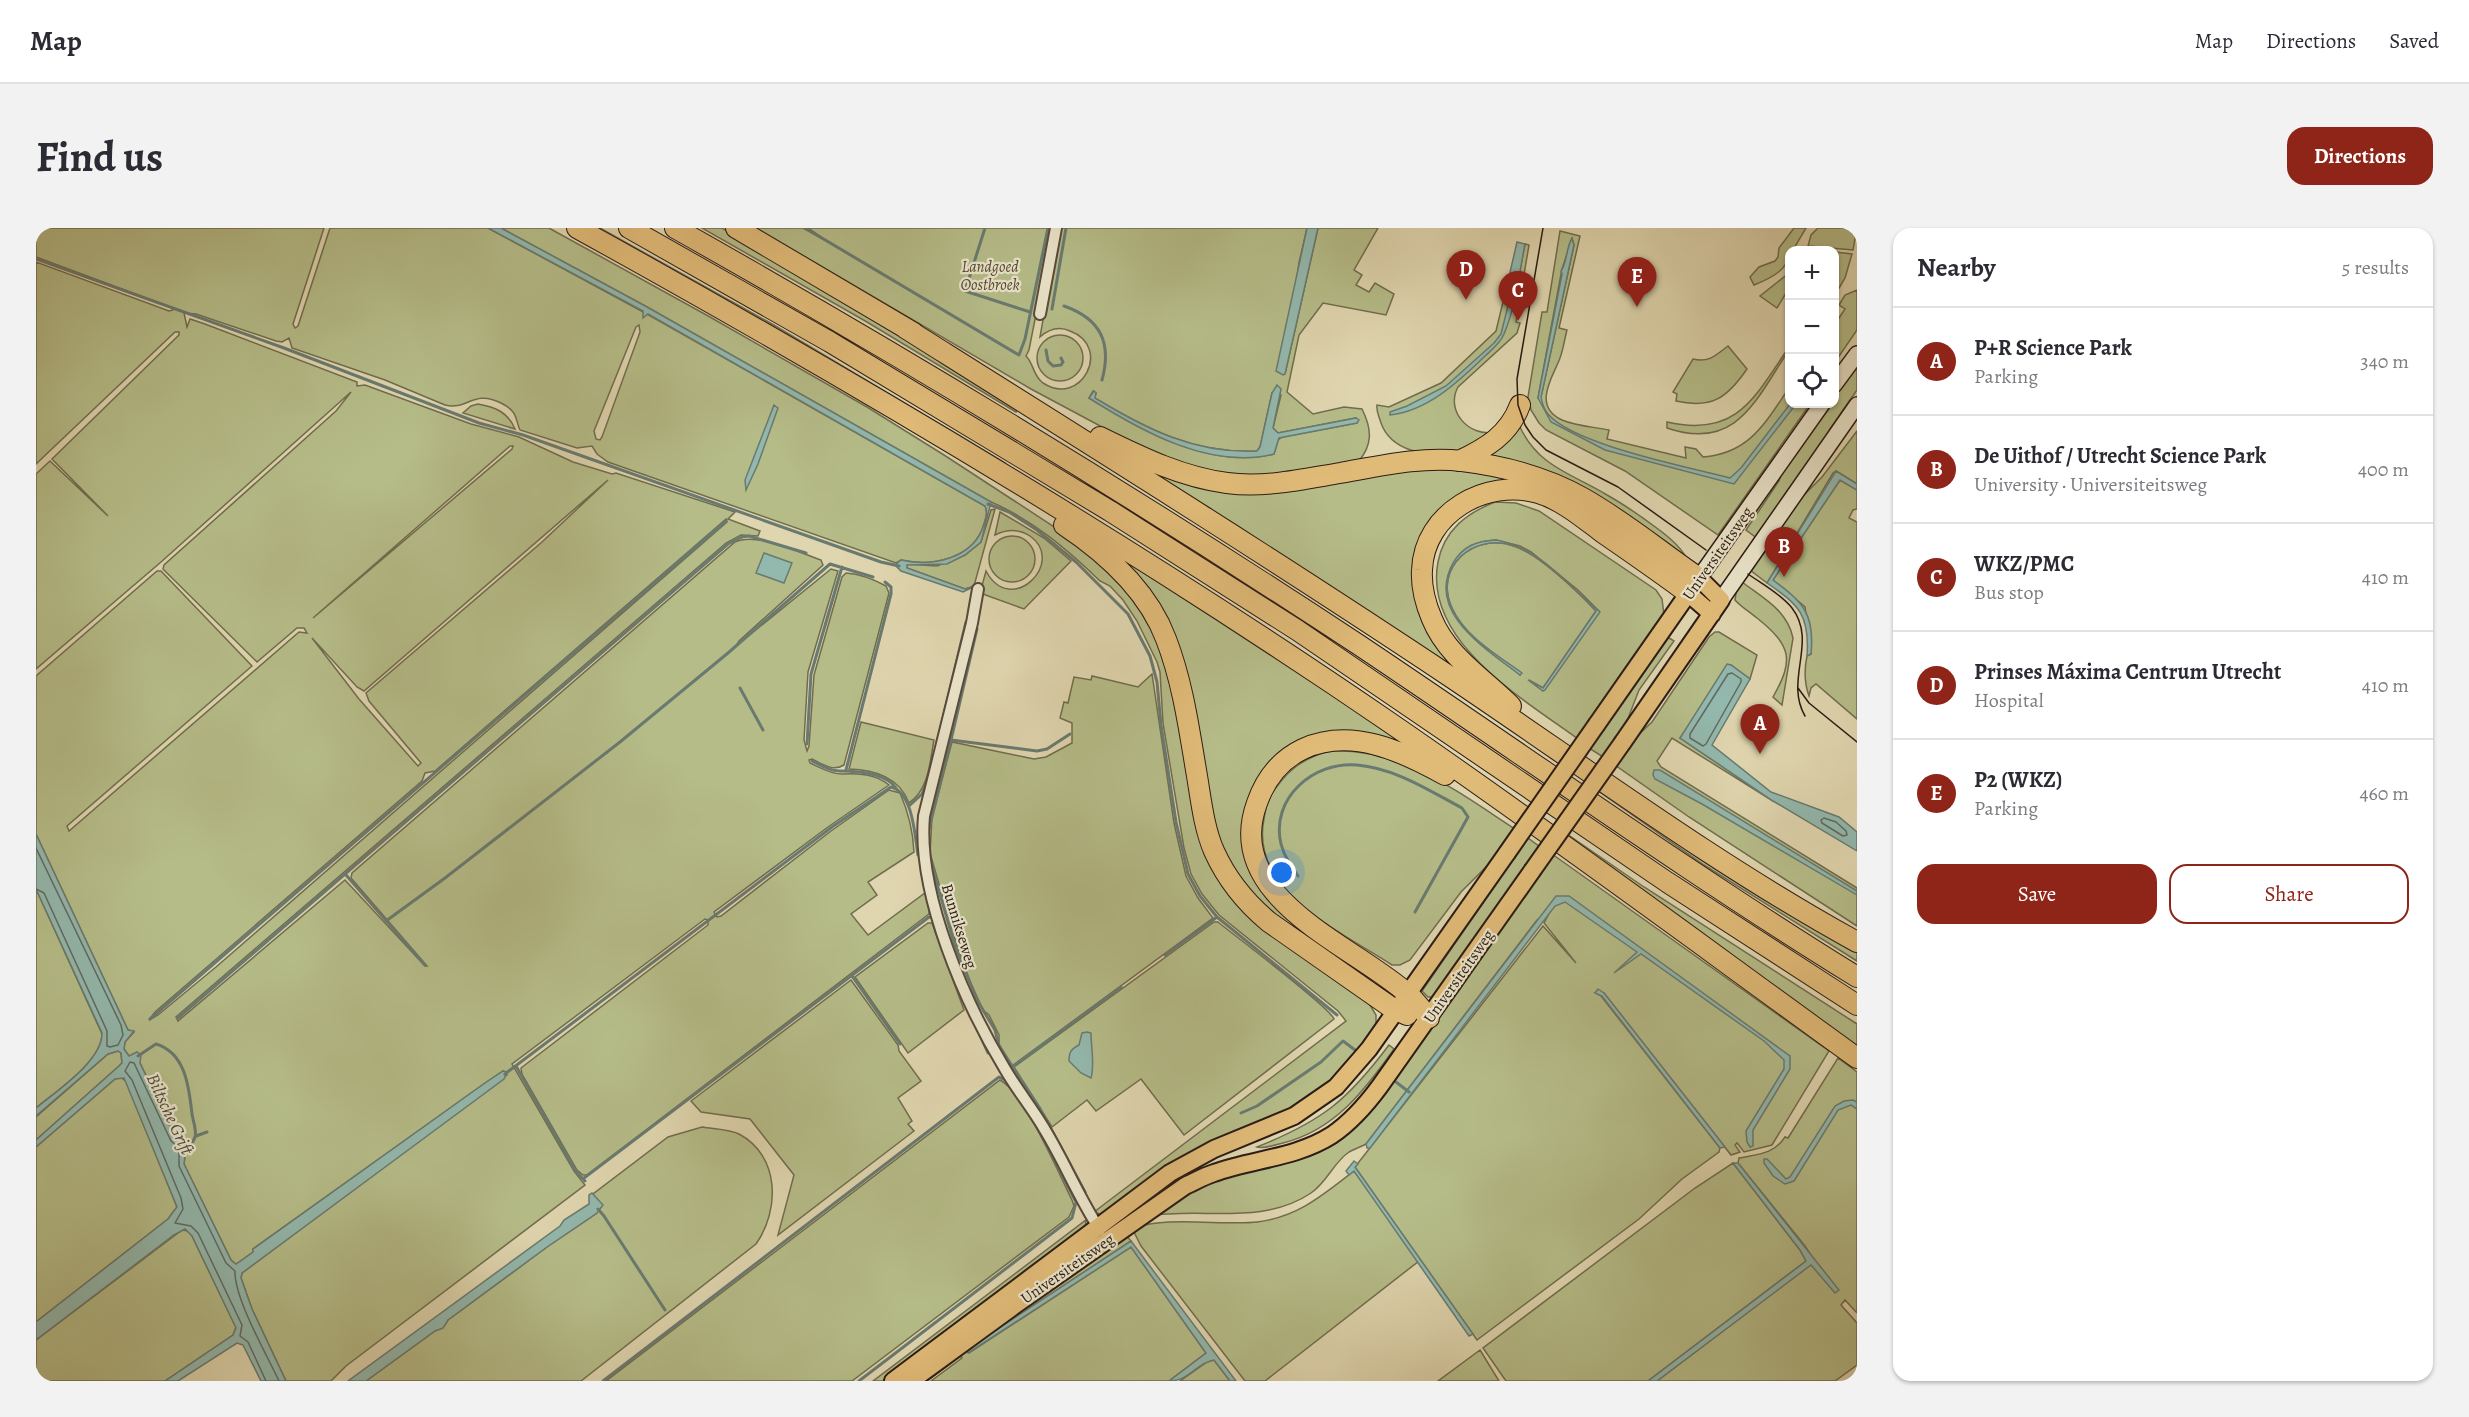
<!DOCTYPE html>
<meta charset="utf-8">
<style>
:root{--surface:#fff;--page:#f2f2f3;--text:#2b2b33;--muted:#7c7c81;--line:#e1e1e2;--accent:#8f2418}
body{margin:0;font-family:Alegreya,serif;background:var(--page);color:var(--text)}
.controls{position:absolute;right:18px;top:18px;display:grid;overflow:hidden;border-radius:12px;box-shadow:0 2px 4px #0004}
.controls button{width:54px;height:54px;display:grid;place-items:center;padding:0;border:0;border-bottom:2px solid var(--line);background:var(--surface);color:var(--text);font:30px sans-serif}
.you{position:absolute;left:1246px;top:645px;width:21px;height:21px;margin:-15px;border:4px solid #fff;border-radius:50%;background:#1a73e8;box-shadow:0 0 0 9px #1a73e833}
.badge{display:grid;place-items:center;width:39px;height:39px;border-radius:50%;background:var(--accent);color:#fff;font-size:20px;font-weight:700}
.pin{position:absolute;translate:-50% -50px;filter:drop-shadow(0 2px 3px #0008)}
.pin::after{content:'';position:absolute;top:32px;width:21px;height:18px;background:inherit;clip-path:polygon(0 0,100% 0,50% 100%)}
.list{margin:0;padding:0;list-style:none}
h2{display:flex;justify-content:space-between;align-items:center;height:78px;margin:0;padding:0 24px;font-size:26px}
h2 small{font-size:20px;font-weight:400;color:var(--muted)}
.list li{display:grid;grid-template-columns:39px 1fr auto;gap:18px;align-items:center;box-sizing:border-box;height:108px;padding:0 24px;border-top:2px solid var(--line)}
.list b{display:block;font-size:22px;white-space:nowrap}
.list p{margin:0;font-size:20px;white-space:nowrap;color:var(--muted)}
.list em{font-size:20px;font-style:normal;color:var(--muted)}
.actions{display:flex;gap:12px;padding:18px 24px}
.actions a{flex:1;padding:14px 0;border:2px solid var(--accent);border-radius:18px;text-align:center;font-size:21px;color:var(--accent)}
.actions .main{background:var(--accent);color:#fff}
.icon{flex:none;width:33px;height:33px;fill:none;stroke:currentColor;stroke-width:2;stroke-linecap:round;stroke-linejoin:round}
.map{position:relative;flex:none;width:1821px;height:1153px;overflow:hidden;border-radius:18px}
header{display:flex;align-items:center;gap:36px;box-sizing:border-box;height:84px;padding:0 30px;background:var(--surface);border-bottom:2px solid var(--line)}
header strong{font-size:28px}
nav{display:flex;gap:33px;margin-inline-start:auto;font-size:21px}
.intro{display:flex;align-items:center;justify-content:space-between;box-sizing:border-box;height:144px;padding:0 36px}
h1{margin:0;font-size:42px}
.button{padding:15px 27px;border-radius:18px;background:var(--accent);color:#fff;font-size:21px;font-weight:700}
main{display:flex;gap:36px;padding:0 36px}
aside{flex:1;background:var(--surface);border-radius:18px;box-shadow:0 2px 4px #0004}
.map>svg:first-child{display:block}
</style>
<header>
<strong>Map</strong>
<nav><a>Map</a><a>Directions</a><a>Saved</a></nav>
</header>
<div class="intro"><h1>Find us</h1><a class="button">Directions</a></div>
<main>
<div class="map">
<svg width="1821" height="1153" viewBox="0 0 1821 1153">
<rect width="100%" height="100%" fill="#dfd5ae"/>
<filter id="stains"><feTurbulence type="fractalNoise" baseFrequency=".00333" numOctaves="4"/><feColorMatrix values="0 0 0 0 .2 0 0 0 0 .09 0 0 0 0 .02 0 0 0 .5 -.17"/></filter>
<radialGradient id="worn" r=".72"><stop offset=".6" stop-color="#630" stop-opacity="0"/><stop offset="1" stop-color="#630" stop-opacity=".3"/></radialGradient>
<path fill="#b5bc88" stroke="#706c4e" stroke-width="1.5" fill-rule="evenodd" d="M0 0H288L257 96 259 100 262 98 294 0H452L611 86 949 278C952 285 950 289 948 296 938 331 897 339 865 332L860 335 572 234 561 226 556 218 541 220 484 202C481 196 481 189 477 184 474 180 469 177 465 175 437 161 431 183 409 177L349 152 256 120 253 110 246 114 240 113 160 86 148 85 151 99 154 91 169 96 321 154V158L329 157 435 196 483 209 537 234 576 246 580 245 699 284 692 291 724 303 722 308 705 307 690 315 140 789 142 793 309 652 389 738H391L315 650 316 645 699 314C721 304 762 324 785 332L787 337 703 413 700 418 795 341 802 343 772 444 768 512 771 523 773 518 778 447 806 349 810 345C823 346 839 352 850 358L853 365 808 537C797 544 786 536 776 531L773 532 774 535C783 539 797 547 807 546 822 545 840 546 853 557L792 599 678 684 681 689 685 688 795 603 853 562 864 565C872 583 877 604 878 624L832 654 841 667 815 686 832 707 893 662V686L551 947H547L541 942 486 846 485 840 672 697V692L669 691 476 836 538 943 549 957 310 1138 295 1153H250L216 1081 205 1050 206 1045 471 847 467 843 449 855 217 1021V1024L200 1037 195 1032 148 936C150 923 150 918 140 910L104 835V830L93 828 88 821 89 814 98 804 92 802 0 606V448L121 343H125L216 438 31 598 33 603 263 404 271 405 268 400H261L221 434 136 350 127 341 128 337 300 183 315 164 125 334 0 441V246L14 233 72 288 16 231 143 107V104H139L0 236V34L133 83 137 82V80L0 29ZM603 97 604 104 566 209 564 212 560 211 558 203 600 99ZM474 218H477L476 221 277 390ZM572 252 506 314 330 465 333 473 385 535 382 538 323 471 276 410 321 459 328 463ZM690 291 691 294 180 739 122 787 113 792 119 784 386 553 389 545 399 543Z
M465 0H513L674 89 831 179 908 227 1020 300 1071 340 1100 373 1122 413 1140 469 1171 629 1334 777 1340 787V798L1326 818 1286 861 1254 882 1071 986H1063L1058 984 1310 793 1302 783 1183 687 1166 666 1155 646 1148 620 1127 495 1124 444 1121 434 1101 393 1087 372 1074 358 1064 353C1032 322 997 292 955 274L611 79Z
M551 0H564L736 96 969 235 968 241Z
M666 0H686L982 176 980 184 831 94Z
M720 0H767L794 15 772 0H1017L993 122 990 128C998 136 997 148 1007 155 1045 180 1077 119 1034 103 1023 98 1013 101 1004 109L1023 0H1271L1263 35 1249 146 1282 0H1342L1318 42 1326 47 1320 57 1333 64 1339 55 1358 66 1350 87 1287 75 1263 107 1251 164 1277 186 1308 179 1326 181C1336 201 1337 217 1322 234L1270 243 1205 249 1149 238 1096 215 995 161ZM1057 163 1060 165 1058 170C1112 201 1157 226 1221 223L1224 219 1236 165 1245 167 1237 200 1242 205 1320 190 1321 195 1246 209 1242 212 1238 226C1173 242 1107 202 1053 170Z
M1758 0H1770L1757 22H1754C1754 42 1733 51 1718 57L1714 49 1723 39 1739 33 1742 29 1743 20Z
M1782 0H1821L1817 22 1772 18 1775 7Z
M1524 3 1544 8 1523 100 1531 102C1528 113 1527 125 1522 135 1514 153 1498 179 1526 192 1540 198 1558 199 1573 202L1571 211 1650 230 1649 219 1660 221 1667 229C1714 225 1729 195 1753 160L1754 176H1774L1682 307 1589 243 1510 202 1503 195 1495 182 1492 169 1506 84H1511ZM1536 11 1538 17 1505 169 1502 170 1526 41Z
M1489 16 1493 17 1480 94 1484 95 1481 105 1422 159C1409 183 1433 209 1458 204 1446 211 1430 223 1416 225 1390 229 1355 223 1345 195 1343 188 1340 183 1341 177L1353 179 1405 155 1460 103 1472 53 1475 55 1482 52Z
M1799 24 1816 26 1809 50 1799 67Z
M1753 45V60L1741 80 1724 68Z
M1821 62V102L1799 134V96L1809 81 1803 77 1809 67Z
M1001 130a23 23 0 1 1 46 0a23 23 0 1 1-46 0Z
M1692 118 1711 141C1691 170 1676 181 1640 173L1641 166 1637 164 1657 131C1673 135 1680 127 1692 118Z
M1753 119V122C1720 171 1701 224 1631 200V194C1701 210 1718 170 1753 119Z
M1821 135V162L1794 201 1780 228 1722 311 1710 302 1743 253 1749 237 1792 176H1798L1799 167Z
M442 176C459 179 472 184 479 201L427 185 435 178Z
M1483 197C1502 239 1535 245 1571 267 1589 277 1606 289 1622 301 1633 309 1645 319 1651 331L1440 227Z
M1821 203V256L1800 243 1797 245 1731 355 1714 342 1760 275 1786 249Z
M1089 228 1163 256 1381 237 1448 240 1554 283 1443 259 1377 339 1441 456 1200 297Z
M1804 252 1821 262V281L1817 282 1813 290 1821 294V491L1780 456 1775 460 1773 468C1768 454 1768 442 1771 428L1775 426 1769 379 1737 352Z
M1459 274 1480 275 1503 283 1620 362 1626 371 1628 387 1542 511C1487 471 1387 413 1402 334 1408 302 1431 285 1459 274ZM1460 312 1484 318 1495 324 1542 362 1563 383 1506 461 1493 452 1507 460 1560 383C1541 363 1504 327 1478 318 1438 304 1397 339 1416 380 1429 409 1461 427 1485 445L1484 447C1451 421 1390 385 1418 335 1427 318 1441 313 1460 312Z
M959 281 938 358 929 361 871 340V336L901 338 929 327 945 314 955 282Z
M964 284 1008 310 1035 333 988 381 944 365 950 343C975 390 1031 334 994 308 982 300 971 301 959 307Z
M953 331a23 23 0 1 1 46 0a23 23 0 1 1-46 0Z
M1055 310 1401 536 1363 516 1244 527 1210 624 1348 755 1344 761 1215 670 1185 627 1145 439Z
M1706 354C1727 370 1751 382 1757 410L1746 477 1737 469C1758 432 1756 418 1721 390 1714 384 1705 379 1699 372L1701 359Z
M1679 404H1683L1721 427 1714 451 1695 437 1644 510 1737 573 1636 510 1621 533 1625 539 1821 660V698L1653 589 1579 537 1597 512 1616 494 1673 409Z
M1630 408 1638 413 1603 462 1591 493 1567 529 1553 520Z
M1116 446 1138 595 1150 648 1162 670 1177 690 976 838 963 816V807L953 787 947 782 934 753 921 718 894 625 896 589 916 514 998 531 1010 529 1036 515V495L1024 490 1028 474 1032 475 1038 449 1055 452 1056 448 1102 459Z
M825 494 898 512C894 533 893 562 873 575 863 549 839 542 813 541Z
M1294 523C1366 520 1422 564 1479 601L1454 635 1425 664 1374 732 1364 737H1356C1307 705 1213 663 1228 591 1229 584 1230 576 1234 569 1249 544 1266 530 1294 523Z
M1564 558 1821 719V733L1668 637 1561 562Z
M1531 606 1608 659 1821 796V820L1528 609Z
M1492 610 1504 619 1400 769H1392L1386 763Z
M1516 626 1793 823 1736 917 1708 924 1701 915 1699 917 1704 924 1695 927 1568 765H1560L1565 768 1684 920 1683 924 1646 951 1603 991 1441 1112 1319 939 1507 698 1540 735 1508 695 1515 682 1501 692 1330 916C1325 919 1318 921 1313 924 1298 934 1291 954 1275 965 1226 998 1166 979 1112 988L1131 975 1333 884 1424 761Z
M0 661 66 806C66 833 19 864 0 880Z
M1178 694H1182C1199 708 1294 779 1298 791L1148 907 1105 851 1060 883 1051 872 1016 899 978 839Z
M892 695H896L928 782 872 825 819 749Z
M815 752 862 817 863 823 885 853 862 870 876 893 872 896 878 903 742 1007 758 947 714 891 665 884 655 873Z
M1353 817 1358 821C1329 862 1299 902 1247 915 1239 917 1228 921 1221 919 1286 893 1311 873 1353 817Z
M82 823 85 825 86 835 83 838 0 912V889L72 826Z
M1802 830 1821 844V1085L1809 1072 1805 1077 1821 1095V1137L1799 1153H1621L1775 1036 1799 1064 1769 1018 1702 935 1703 930C1723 926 1738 926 1749 909L1752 910Z
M84 849 91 854 141 979 132 991 0 1094V919L79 851Z
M964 852C988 864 1023 946 1036 972L1038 978 1033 989 816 1153H570Z
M666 899C677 901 693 901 703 906 744 928 744 982 720 1016L545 1153H330L399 1103 407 1100 412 1092 511 1019 561 985 562 974 557 966 632 909Z
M1697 935 1764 1022 1770 1033 1612 1153H1470L1447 1120 1659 960Z
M1318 943 1383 1033 1229 1153H1209L1105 1018 1097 1002C1118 987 1190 998 1221 994 1262 989 1287 967 1318 943Z
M1050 992 1049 1001 852 1153H837Z
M146 1002 153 1003 156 1008 200 1099 197 1107 129 1153H0V1112Z
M1089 1006 1095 1013 930 1122 933 1125 1095 1019 1170 1125 1133 1153H895L926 1130 925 1128 891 1153H879Z
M1444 1122 1463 1153H1402Z
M1178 1132 1194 1153H1144L1171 1134Z"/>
<path fill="#93b8ad" stroke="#697a70" stroke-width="1.5" d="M452 0H465L611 79 955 274 945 314 929 327 911 336 871 337V340L929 361 937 359 927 364 865 343 859 337 865 332C896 339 938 331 948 296 950 289 952 285 949 278L612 86 607 90V83Z
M1271 0H1282L1249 146 1247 147 1240 143Z
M1536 10 1538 17 1505 169C1506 175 1508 181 1512 186 1538 217 1653 239 1694 250L1705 240 1754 176H1760L1698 256 1569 222 1515 194 1502 170 1526 46 1525 43C1531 35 1530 20 1536 10Z
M1481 14 1489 16C1483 46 1480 78 1468 106 1464 116 1454 123 1447 130 1421 155 1391 183 1354 187V184L1371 178 1410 158 1458 115 1465 106 1475 66V55L1472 53Z
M1241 157 1245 161 1237 200 1242 205 1320 190 1323 192 1321 195 1243 210 1238 226C1174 242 1105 203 1053 170L1058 163 1060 165 1059 170C1110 201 1159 226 1221 223L1224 219 1236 165Z
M738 177 742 180 722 236 710 262 709 252Z
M1800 243 1821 256V262L1804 252 1737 352C1767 374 1779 386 1775 426L1771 428C1774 387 1763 377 1731 355Z
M1460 312C1504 320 1532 357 1564 384L1509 462 1507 463 1492 452 1507 460 1560 383C1542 363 1504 326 1478 318 1438 304 1397 339 1416 380 1429 409 1461 427 1486 445L1484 447C1451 421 1389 385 1417 335 1427 318 1441 313 1460 312Z
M728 325 756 335 748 355 720 345Z
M1691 436 1695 437 1714 451 1676 517 1735 564 1803 589 1821 604V623L1737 573 1644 510Z
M1618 542H1624L1821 663V667L1666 576 1619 551 1617 547Z
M0 606 92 802 98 803 89 814 88 821 93 828 101 824 105 827 104 835 140 910C150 918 150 923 148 936L195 1032 200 1036 217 1024V1021L449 855 467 843 471 844 468 851 206 1045 205 1050 216 1081 250 1153H225L207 1117 201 1115 142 1153H129L197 1107 200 1100 156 1008 149 1001 138 1007 0 1112V1094L132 991 141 979 88 850 79 851 0 919V912L83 838 86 835 85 825 82 823 72 826 0 888V880C19 864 67 833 66 805L0 661Z
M1520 668H1533L1754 828V841L1717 902V918L1714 919 1711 914 1710 903 1748 841V832L1728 813 1605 726 1578 745 1601 724 1529 674 1519 678 1334 920H1331L1330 916Z
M1562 761 1568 765 1689 919 1684 920 1566 768 1559 765Z
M1051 804 1055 805C1055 819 1059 837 1055 850L1045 845 1033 833C1033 824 1035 821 1043 817L1046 805Z
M1817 872 1821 874V881L1815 877 1802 882 1758 953 1749 956 1737 948 1728 935V931H1731L1750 951 1754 949 1799 878 1808 873Z
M1318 933 1322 936 1319 939 1437 1106 1433 1108 1318 943 1313 947 1310 943Z
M1697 935H1702L1803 1062 1799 1065 1775 1037 1621 1153H1612L1770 1033 1764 1022Z
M556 965 567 977 561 985 511 1019 412 1092 407 1100 399 1103 330 1153H312L524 998 528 992 553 976V967Z
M1095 1013 1200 1153H1194L1178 1132C1160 1135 1154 1153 1133 1153L1170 1125 1095 1019 932 1125 930 1122Z"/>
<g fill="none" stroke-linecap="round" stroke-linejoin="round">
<path stroke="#5f6a61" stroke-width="1.5" d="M1696 445 1705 451V454L1670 516 1667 518 1654 510V506L1692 446Z
M1788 590 1800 594 1810 603 1811 607 1807 608 1786 595 1785 592Z
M0 620 85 797 87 807 82 817 74 819 71 818V803L8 665 0 661
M230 1153 212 1114 204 1108 206 1097 162 1005 155 998 139 995 147 981 145 970 96 852 89 843 94 834 98 835 135 913 143 920V938L190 1035 199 1043C198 1070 231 1127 243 1153"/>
<path stroke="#697a70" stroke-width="3" d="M769 0 983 127 989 111 1012 0
M949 0 929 63 994 84
M0 31 248 120 443 195 487 207 845 334 863 338
M1028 78C1065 91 1076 115 1066 152
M1016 81 1030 0
M1010 122 1012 133 1017 138 1025 137 1027 134 1025 130
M952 276 973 284 1001 302 1040 334 1092 386 1114 428 1121 454 1125 497 1140 594 1152 646 1164 668 1181 689 1301 787
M941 401 915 512 1001 523 1011 521 1034 506
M704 460 727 502
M771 516 775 446 806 339
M897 532 930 394
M776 533C784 537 794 543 803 543 820 543 849 544 860 560
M810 542 855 366V359L849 354
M873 578 886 566 892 550
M893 601 915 512
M895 635 919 718 941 772 959 802 963 818 1003 879 1049 964
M310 647 389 737
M1262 648C1255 638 1248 628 1245 616 1234 570 1278 533 1321 537 1359 540 1394 563 1426 580L1432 589 1379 684
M350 693 409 650 584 514 692 425 794 336 837 349
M1129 727 1181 689
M816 748 864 816
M142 790 692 316 706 309 713 308 770 325
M114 791 690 293
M938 794 952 825
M102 828 120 816C150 825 153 860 156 886 157 893 161 903 159 909 157 916 152 918 146 921
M480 838 539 942 549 953
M976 839 1085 759
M469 846 796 599 855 559C877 564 879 609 882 627
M1360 854 1373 864
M1205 885 1221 878 1285 834 1307 813 1319 822
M160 908 171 904
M548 950 893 689 897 690
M562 981 568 988 629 1082
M567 1153 963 849 971 853
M823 1153 1036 990 1040 974 1001 898"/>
<defs>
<path id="minor" d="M1004 86 1020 0
M942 361 936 395 888 588C881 666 929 775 969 841 981 862 997 881 1009 902 1029 935 1043 970 1064 1002"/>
<path id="secondary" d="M1798 157 1821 126
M1663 350 1786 176
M1685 372 1821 177"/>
<path id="primary" d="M1653 366 1676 386
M1561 496 1663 350 1685 372 1587 514
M857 1153 1134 945 1178 921 1258 888 1300 859 1333 821 1471 625
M875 1153 982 1075 1149 958C1158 954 1168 948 1178 945 1217 931 1260 930 1296 907 1315 894 1330 877 1344 858L1496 643"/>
<path id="motorway" d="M541 0C818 153 1092 315 1353 494 1512 603 1666 718 1821 830
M593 0 794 114 1074 283 1261 402 1631 654 1821 777
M639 0C872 131 1100 270 1323 417 1489 528 1651 644 1821 749
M700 0 878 105
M869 100C1052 215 1236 330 1416 450 1550 540 1679 636 1821 714
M1064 209C1105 229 1145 249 1191 255 1229 260 1268 251 1304 245 1344 238 1386 228 1426 233 1468 238 1510 249 1547 270 1588 293 1625 324 1663 350
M1423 233C1450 220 1473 207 1484 177
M1028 297C1070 325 1112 363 1130 411 1147 455 1153 501 1161 548 1165 572 1168 600 1178 623 1191 652 1209 674 1233 694L1356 780 1371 787
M1475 478C1448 451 1411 428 1396 391 1390 377 1385 358 1386 342 1388 285 1450 250 1502 265 1526 272 1547 290 1567 305 1596 325 1625 345 1653 366
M1393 790C1386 782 1380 773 1372 766 1316 716 1186 670 1221 575 1229 552 1244 532 1267 521 1315 499 1366 523 1409 547"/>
</defs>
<use href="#minor" stroke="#584a3b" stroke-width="14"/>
<use href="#secondary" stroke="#2b1c15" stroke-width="18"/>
<use href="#primary" stroke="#2b1c15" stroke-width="20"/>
<use href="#motorway" stroke="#2b1c15" stroke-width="22"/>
<use href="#minor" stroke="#eae4ca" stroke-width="10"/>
<use href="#secondary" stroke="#eae4ca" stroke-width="15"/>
<use href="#primary" stroke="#e0ba77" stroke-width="16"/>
<use href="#motorway" stroke="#e0ba77" stroke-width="20"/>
<path stroke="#2b1c15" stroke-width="1.5" d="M1507 0 1481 151 1482 177 1489 197 1497 209 1510 222 1582 259 1670 322
M1712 346C1726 356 1745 366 1756 380 1782 414 1748 452 1769 488
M1762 460 1773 475 1821 514"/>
<defs>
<path id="primary-bridge" d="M1471 625 1561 496
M1496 643 1587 514"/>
</defs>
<use href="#primary-bridge" stroke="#2b1c15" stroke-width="20" stroke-linecap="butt"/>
<use href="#primary-bridge" stroke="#e0ba77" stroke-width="16"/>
</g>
<g text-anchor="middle" stroke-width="4.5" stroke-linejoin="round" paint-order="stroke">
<g font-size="16" font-style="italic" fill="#544c38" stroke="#eae4ca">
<text x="954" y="44">Landgoed<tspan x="954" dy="18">Oostbroek</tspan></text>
</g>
<g font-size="16" fill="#2b1c15" stroke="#eae4ca">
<text transform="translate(1681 325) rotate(-55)" y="6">Universiteitsweg</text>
<text transform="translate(924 698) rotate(73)" y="6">Bunnikseweg</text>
<text transform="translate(1422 748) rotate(-55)" y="6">Universiteitsweg</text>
<text transform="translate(1031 1040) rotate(-35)" y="6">Universiteitsweg</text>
</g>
<g font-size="18" font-style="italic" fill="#4a4b43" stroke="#eae4ca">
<text transform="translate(134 886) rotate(65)" y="6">Biltsche Grift</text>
</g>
</g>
<rect width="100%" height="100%" filter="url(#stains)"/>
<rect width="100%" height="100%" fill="url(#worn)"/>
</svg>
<div class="controls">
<button>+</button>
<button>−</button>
<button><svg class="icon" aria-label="locate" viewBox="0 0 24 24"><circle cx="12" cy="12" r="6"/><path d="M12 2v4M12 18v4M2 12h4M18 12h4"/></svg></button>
</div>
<div class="you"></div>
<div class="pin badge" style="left:1724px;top:526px">A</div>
<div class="pin badge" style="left:1748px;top:349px">B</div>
<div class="pin badge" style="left:1482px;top:93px">C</div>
<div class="pin badge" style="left:1430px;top:72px">D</div>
<div class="pin badge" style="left:1601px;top:79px">E</div>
</div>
<aside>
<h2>Nearby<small>5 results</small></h2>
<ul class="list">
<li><span class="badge">A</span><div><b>P+R Science Park</b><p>Parking</p></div><em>340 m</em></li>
<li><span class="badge">B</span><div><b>De Uithof / Utrecht Science Park</b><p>University · Universiteitsweg</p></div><em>400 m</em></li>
<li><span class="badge">C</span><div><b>WKZ/PMC</b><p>Bus stop</p></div><em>410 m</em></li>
<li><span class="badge">D</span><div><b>Prinses Máxima Centrum Utrecht</b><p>Hospital</p></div><em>410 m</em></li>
<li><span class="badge">E</span><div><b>P2 (WKZ)</b><p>Parking</p></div><em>460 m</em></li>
</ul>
<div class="actions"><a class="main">Save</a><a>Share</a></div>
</aside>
</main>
